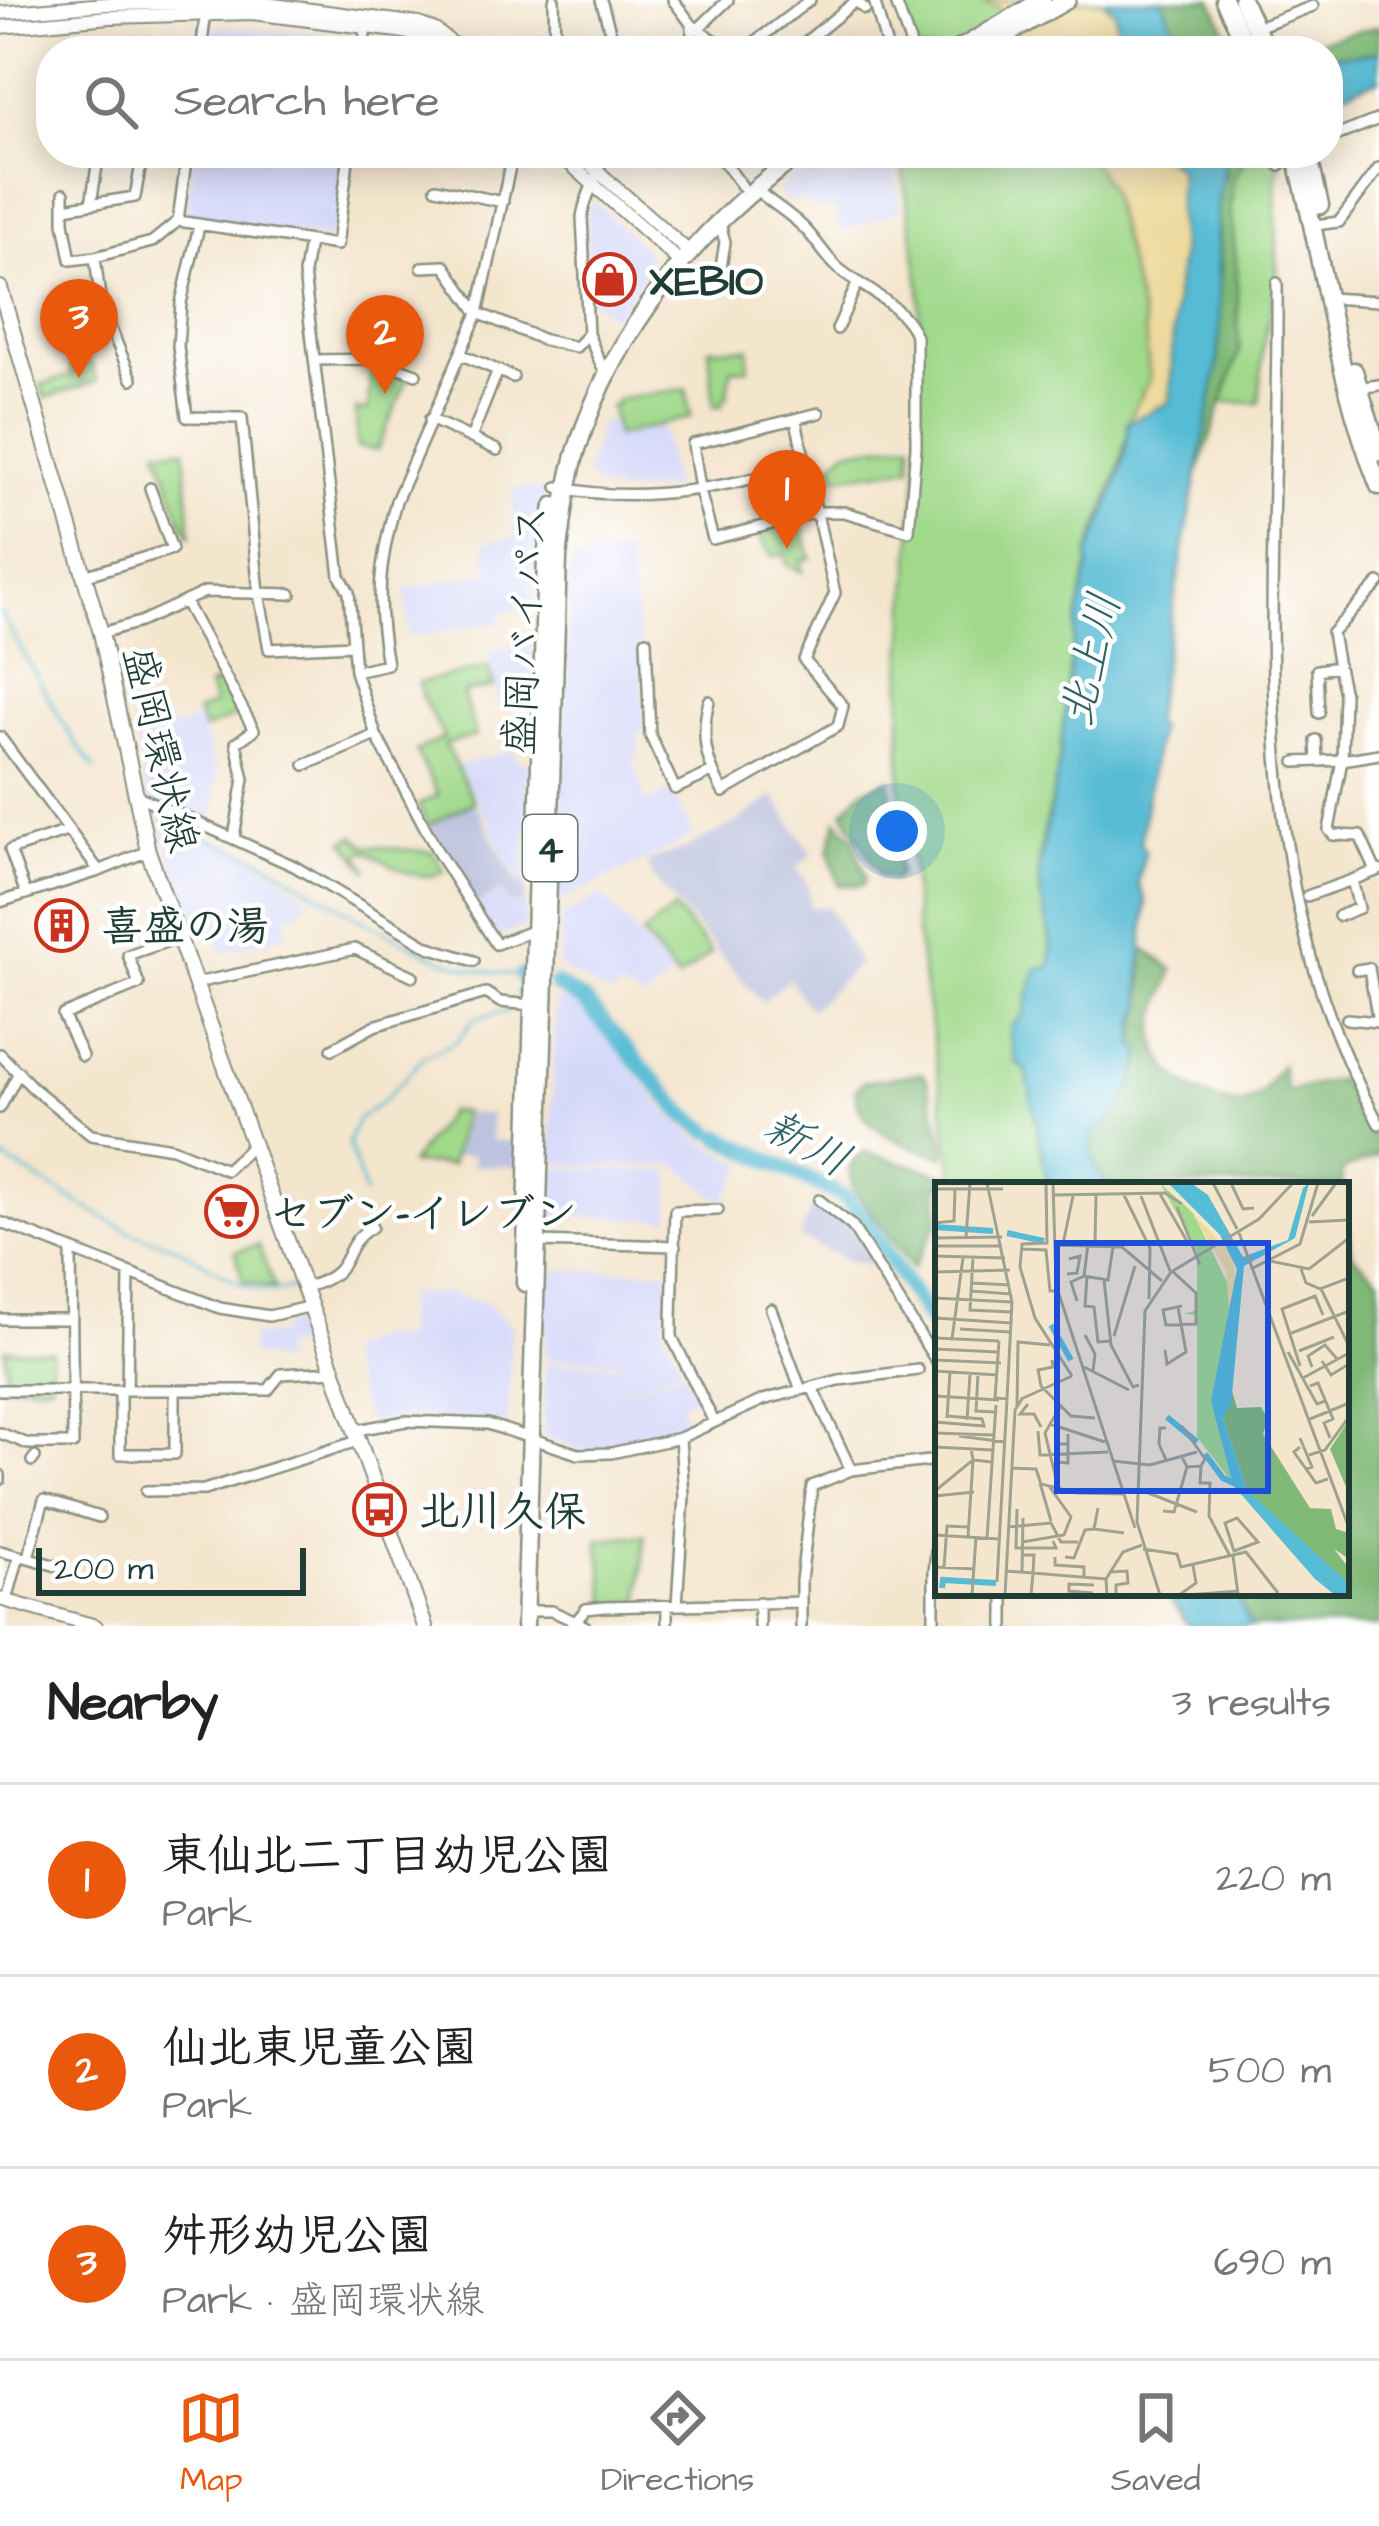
<!DOCTYPE html>
<meta charset="utf-8">
<style>
:root{--surface:#fff;--page:#f6f6f6;--text:#222;--muted:#767676;--line:#e0e0e0;--accent:#ea580c}
body{margin:0;font-family:"Architects Daughter","Klee One",sans-serif;background:var(--page);color:var(--text)}
.scale{position:absolute;left:36px;bottom:30px;width:270px;box-sizing:border-box;padding-left:12px;border:6px solid #1f3d34;border-top:0;font-size:33px;line-height:42px;white-space:nowrap;color:#1f3d34;-webkit-text-stroke:9px #fff;paint-order:stroke}
.you{position:absolute;left:897px;top:831px;width:42px;height:42px;margin:-30px;border:9px solid #fff;border-radius:50%;background:#1a73e8;box-shadow:0 0 0 18px #1a73e833}
.badge{display:grid;place-items:center;width:78px;height:78px;border-radius:50%;background:var(--accent);color:#fff;font-size:39px;font-weight:700}
.pin{position:absolute;translate:-50% -99px;filter:drop-shadow(0 3px 6px #0008)}
.pin::after{content:'';position:absolute;top:63px;width:42px;height:36px;background:inherit;clip-path:polygon(0 0,100% 0,50% 100%)}
.list{margin:0;padding:0;list-style:none}
h2{display:flex;justify-content:space-between;align-items:center;height:156px;margin:0;padding:0 48px;font-size:51px}
h2 small{font-size:39px;font-weight:400;color:var(--muted)}
.list li{display:grid;grid-template-columns:78px 1fr auto;gap:36px;align-items:center;box-sizing:border-box;height:192px;padding:0 48px;border-top:3px solid var(--line)}
.list b{display:block;font-size:45px;white-space:nowrap}
.list p{margin:0;font-size:39px;white-space:nowrap;color:var(--muted)}
.list em{font-size:39px;font-style:normal;color:var(--muted)}
.icon{flex:none;width:66px;height:66px;fill:none;stroke:currentColor;stroke-width:2;stroke-linecap:round;stroke-linejoin:round}
.map{position:relative;flex:none;width:1379px;height:1626px;overflow:hidden}
.search{position:absolute;background:var(--surface);box-shadow:0 6px 30px #0003;left:36px;right:36px;top:36px;height:132px;display:flex;align-items:center;gap:30px;box-sizing:border-box;padding:0 42px;border-radius:48px;color:var(--muted);font-size:45px}
.sheet{height:732px;background:var(--surface)}
nav{display:flex;justify-content:space-around;align-items:center;box-sizing:border-box;height:168px;border-top:3px solid var(--line);background:var(--surface);font-size:33px;color:var(--muted)}
nav a{display:grid;justify-items:center;gap:6px}
nav .on{color:var(--accent)}
.map>svg:first-child{display:block}
</style>
<div class="map">
<svg width="1379" height="1626" viewBox="0 0 1379 1626">
<rect width="100%" height="100%" fill="#fff"/>
<filter id="ink" filterUnits="userSpaceOnUse"><feTurbulence type="fractalNoise" baseFrequency=".00833" numOctaves="2"/><feDisplacementMap in="SourceGraphic" scale="24" xChannelSelector="R" yChannelSelector="G"/><feConvolveMatrix kernelMatrix="1 2 1 2 8 2 1 2 1" color-interpolation-filters="sRGB"/></filter>
<filter id="wash" filterUnits="userSpaceOnUse"><feTurbulence type="fractalNoise" baseFrequency=".004" numOctaves="4" result="noise"/><feDisplacementMap in="SourceGraphic" scale="48" xChannelSelector="R" yChannelSelector="G"/><feGaussianBlur stdDeviation="2.7" result="paint"/><feColorMatrix in="noise" values="0 0 0 0 0 0 0 0 0 0 0 0 0 0 0 0 0 1.4 0 .05"/><feComposite in="paint" operator="in"/></filter>
<g filter="url(#wash)">
<rect width="100%" height="100%" fill="#f4e5cd"/>
<path fill="#d5d8f9" d="M218 27 356 39 357 51H208L211 35Z
M194 153H345L335 235 330 238 190 219 186 213Z
M828 153H893L900 210 875 219 868 199 874 221 842 230 833 206 818 210 800 198 789 204 778 191Z
M593 200 647 251 650 268 615 317 590 301 586 218Z
M602 420 611 423 615 438 662 427 673 488 623 493 595 487 586 472Z
M513 489H545L534 605 501 612V622L409 637 405 589 491 572 484 542 514 538Z
M627 552 640 639 644 732 638 734 639 756 633 759 647 802 671 791 694 836 559 902 569 561Z
M533 644 532 702 501 707 487 652Z
M168 718 172 729 198 719 217 771 213 825 147 798 134 725Z
M513 750 519 762H529L525 882 517 879 489 823 500 819 488 821 458 765Z
M160 822 259 861 309 897 298 913 284 916 287 934 223 953 211 922 193 927Z
M501 892 509 904 526 905 525 927 496 938 475 906Z
M601 894 673 976 644 1000 619 988 613 997 560 968 561 918Z
M555 999 582 1005 667 1112 695 1137 746 1166 723 1202 675 1163 671 1166 564 1165 551 1157Z
M550 1168 671 1171V1219L549 1216Z
M547 1270 669 1271 663 1333 682 1366 632 1387 619 1384V1379L617 1385 632 1389 682 1370 695 1396 680 1404 689 1429 603 1449 579 1450 543 1436 546 1362 620 1364 621 1361 545 1358Z
M448 1293 486 1303 511 1325 508 1424 420 1416 368 1422 343 1351 377 1338H405L406 1294Z
M296 1324 302 1345 282 1346V1363L248 1354 252 1335H280L281 1327Z"/>
<path fill="#bdc3de" d="M774 796 813 855 796 867 809 887 810 908 828 906 859 963 810 1011 789 979 762 1002 651 876 647 862 685 849 739 821Z
M475 803 516 881 526 885V904L509 903 501 891 475 905 428 826Z
M465 1113 491 1114V1140L518 1142V1167L473 1166V1155L455 1156Z
M816 1201 851 1227 874 1266 846 1260 798 1237Z"/>
<path fill="#a1d98b" stroke="#608b60" stroke-width="3" d="M900 0H976L998 7 1025 51H917Z
M900 153H1087L1108 187 1144 324 1150 379 1127 423 1128 432 1116 477 1088 555 1089 566C1071 633 1067 701 1058 768 1053 801 1040 835 1039 869 1038 897 1057 948 1049 968L1036 970 1023 1016 1017 1020 1016 1062 1026 1070 1048 1185H955L916 929 908 815 900 814 902 671 919 449 920 286Z
M1249 153H1281L1276 183 1277 283 1263 346 1259 403 1223 402 1239 352 1237 267 1230 210 1234 176Z
M709 348H749L748 368 731 369 727 398 722 399 723 406 714 407Z
M90 361 97 381 45 398 41 385 72 375 70 367Z
M371 367 408 378 377 450 357 447 356 410H368Z
M686 389 691 417 616 436 611 405 617 404V399Z
M912 442 911 467 837 477 832 464 846 450Z
M158 449H185L191 537 182 521Z
M801 523 811 558 801 561 803 572 787 565 784 553 773 556 763 544 760 533Z
M488 667 494 687 463 693 476 736 445 744 474 802 428 825 418 805 438 795 416 751 444 738 422 697 419 683Z
M222 681 240 714 204 730 197 712 213 705 209 686Z
M354 836 367 846 433 852 444 871C417 886 389 863 365 850L359 855 368 871 345 841Z
M674 909 711 953 678 979 642 935Z
M449 1111 463 1112 451 1165 410 1164Z
M258 1245 275 1289 243 1281 235 1252Z
M5 1349 51 1350V1384H7Z
M645 1535 640 1601 607 1604 598 1539Z"/>
<path fill="#80b977" stroke="#507b56" stroke-width="3" d="M1162 0H1212L1236 51H1184Z
M1379 26V51C1361 58 1345 51 1328 57V51L1283 50Z
M1224 153H1249L1234 176 1230 210 1237 267 1239 352 1194 485 1215 378 1221 262 1217 213 1220 184 1226 176Z
M890 779 899 875 893 880 880 876 843 811 863 790Z
M837 820 853 837 866 877 863 885H839L829 851Z
M1143 948 1173 969C1169 987 1158 1005 1156 1023 1150 1072 1198 1099 1241 1105L1261 1094 1281 1065 1287 1092 1338 1079 1379 1144V1155L1341 1171 1342 1185H1107L1095 1166 1090 1143 1098 1128 1126 1099 1141 1062C1132 1042 1137 1030 1141 1011 1143 1004 1144 957 1143 948Z
M921 1073 926 1077 945 1147 944 1156C912 1149 853 1129 856 1089L863 1082Z
M865 1152C882 1158 944 1172 952 1180V1185H938V1221L913 1268 854 1190C848 1173 847 1160 865 1152Z
M1346 1215 1352 1255 1379 1278V1626H1251L1235 1593H1346Z"/>
<path fill="#eeda9e" stroke="#868c69" stroke-width="3" d="M976 0H1102L1115 11 1117 29 1138 51H1025L998 7Z
M1087 153H1161L1179 171 1177 212 1181 252 1175 294 1170 403 1127 423 1150 379 1144 324 1108 187Z"/>
<path fill="#56bbd4" stroke="#3a7c84" stroke-width="3" d="M1102 0H1162L1184 51H1138L1117 29 1115 11Z
M1379 51V79L1342 93 1339 88 1328 102V57C1345 51 1361 58 1379 51Z
M1161 153H1224C1226 176 1217 192 1217 215 1216 269 1225 325 1215 380 1193 493 1172 609 1153 723L1158 728 1140 844 1145 851 1138 883 1146 901 1140 986 1143 1007 1136 1022 1135 1047 1141 1049C1142 1072 1121 1120 1098 1128L1090 1143 1095 1166 1107 1185H1048L1026 1070 1016 1062 1010 1033 1012 1025 1023 1016 1036 969 1049 968C1060 943 1036 900 1039 869 1043 835 1053 801 1058 768 1067 701 1071 633 1089 566L1088 556C1102 522 1131 459 1127 423L1170 402 1175 293 1181 252 1177 212 1179 171Z
M1165 1593H1235L1251 1626H1189Z"/>
<g fill="none" stroke-linecap="round" stroke-linejoin="round">
<path stroke="#56bbd4" stroke-width="3" d="M0 613 72 738 95 769
M162 820 263 860 366 922 442 960 476 970 522 976 517 995
M0 1157C43 1181 85 1209 129 1231 143 1238 159 1240 173 1246 211 1262 248 1303 292 1288
M365 1195 348 1142 358 1120 384 1100 425 1056 456 1042 474 1019 508 1011"/>
<path stroke="#56bbd4" stroke-width="16" d="M522 976 525 977
M556 985 584 1001 685 1115 709 1131
M721 1137 846 1198 867 1223 938 1334"/>
</g>
</g>
<g filter="url(#ink)">
<g fill="none" stroke-linecap="round" stroke-linejoin="round">
<defs>
<path id="street" d="M554 0 555 51
M601 0 616 51
M673 0 692 25V51
M874 0 888 51
M895 0 913 51
M692 25 731 51
M699 28 728 0
M1255 28 1313 6
M798 48 856 1 865 9
M201 51 206 12
M363 51 366 27
M743 51 810 0
M1328 139 1379 119
M523 153 541 156 544 153
M717 153 742 186
M1280 166 1286 156 1295 153
M436 188 503 202
M755 188C771 204 792 214 807 231 818 243 826 257 838 268 863 289 905 305 916 337V447L909 531 844 512H818L713 539 701 495 693 444 819 413
M64 193V222L71 260 95 257
M91 204 99 153
M64 208 135 197 143 153
M719 220 725 242 719 280
M178 221 337 245 349 153
M1315 225 1339 222 1379 168
M199 226 181 303 178 346 187 417 242 418 259 593 269 649 353 645
M309 242 304 274 340 576 349 592 355 671 376 735 439 854 496 944 535 930
M422 267 445 266 478 313 544 340 576 347 588 334
M1277 283C1280 570 1233 862 1379 1124
M1329 298 1379 301
M837 329 857 284
M460 354 513 377
M315 360 374 359 416 374
M602 367 588 334 582 217C585 194 599 177 603 153
M132 379 101 306 95 257 152 242 178 221 187 153
M1358 388 1379 385
M430 419 497 450
M471 438 498 370
M558 487C644 506 723 486 806 466
M84 576 172 549 150 488
M185 602 254 730 236 743 244 779 234 837
M101 633 140 622 205 592 291 594
M646 640 650 735 675 789 712 772
M1338 667 1332 633 1379 583
M355 671 387 664C375 600 379 564 396 501L478 313 513 153
M709 701C700 736 706 761 723 792L838 726 843 706 804 660 835 593 796 421
M1319 713 1317 670 1338 667 1344 694 1342 760 1379 754
M0 737 99 871
M1316 740 1317 760
M1296 762 1342 760 1329 830 1333 835 1360 836 1376 871
M305 765 376 735
M138 796 294 866 429 947 474 961
M26 894 10 850 67 831
M1307 896 1352 880
M0 902 99 871 148 851
M1339 916 1359 908 1352 880 1379 870
M196 983 355 949 413 976
M1347 1019 1378 1022 1369 968 1357 970
M332 1049 374 1026 486 993 500 1002 532 1005
M0 1054 33 1088 91 1135 172 1148 226 1170 253 1145
M82 1056 63 1015 139 984 128 955 180 937
M0 1108 19 1072
M819 1200 852 1226 938 1364
M0 1222 220 1308 269 1316 312 1306
M538 1242 675 1246
M306 1287C360 1272 336 1248 372 1227
M771 1309 801 1390
M0 1319H72
M812 1387 851 1470 938 1460
M0 1390H268L281 1374 335 1371
M120 1390V1454H175V1390
M127 1390 129 1274
M714 1422 672 1337V1319L675 1211 718 1210
M357 1430 406 1421 488 1424 578 1454 611 1453 680 1438 763 1400 839 1380 918 1370
M0 1433 28 1444H73L71 1252
M32 1461 35 1457
M0 1475V1480
M146 1491 204 1490 361 1440
M938 1530 934 1573H938
M0 1551 19 1556 7 1600
M25 1557 64 1568
M28 1557 44 1500 99 1517
M934 1573V1626
M1004 1593V1626
M759 1602V1626
M677 1605 684 1496 680 1438
M667 1606V1626
M525 1611H552L585 1626
M577 1620 586 1609 605 1607 800 1602
M801 1626V1581L812 1486 851 1470"/>
<path id="secondary" d="M0 13 105 4 250 2 419 24 435 30 462 51
M0 27 110 17 252 13 398 31 422 36 447 51
M558 153 680 262
M577 153 688 251
M0 1599 96 1626"/>
<path id="primary" d="M0 288 101 633 148 851 425 1626"/>
<path id="highway" d="M1224 0 1249 51
M1242 0 1267 51
M956 51 1042 0
M978 51 1067 0
M1295 153C1325 264 1336 379 1379 486
M1308 153 1320 205
M1354 371 1379 452
M525 1283 546 556 554 506
M525 1626 558 557C563 521 566 484 577 449 615 328 699 225 802 153"/>
</defs>
<use href="#street" stroke="#8a9180" stroke-width="14"/>
<use href="#secondary" stroke="#8a9180" stroke-width="16"/>
<use href="#primary" stroke="#8a9180" stroke-width="18"/>
<use href="#highway" stroke="#8a9180" stroke-width="21"/>
<use href="#street" stroke="#fff" stroke-width="9"/>
<use href="#secondary" stroke="#fff" stroke-width="12"/>
<use href="#primary" stroke="#fff" stroke-width="14"/>
<use href="#highway" stroke="#fff" stroke-width="16"/>
</g>
</g>
<defs>
<symbol id="shop-ring" viewBox="-11 -11 22 22"><circle r="9.5" fill="#fff" stroke="#c8321e" stroke-width="1.5"/><path d="M-5-2.5h2.3a2.7 3.5 0 0 1 5.4 0H5L5.5 6h-11ZM-1.5-2.5h3a1.5 2.3 0 0 0-3 0Z" fill="#c8321e"/></symbol>
<symbol id="building-ring" viewBox="-11 -11 22 22"><circle r="9.5" fill="#fff" stroke="#c8321e" stroke-width="1.5"/><path d="M-4-6H4V6H1V3H-1V6H-4ZM-2.5-4.3h1.7v1.8h-1.7ZM.8-4.3h1.7v1.8H.8ZM-2.5-1h1.7V.8h-1.7ZM.8-1h1.7V.8H.8Z" fill="#c8321e"/></symbol>
<symbol id="supermarket-ring" viewBox="-11 -11 22 22"><circle r="9.5" fill="#fff" stroke="#c8321e" stroke-width="1.5"/><path d="M-6-5.5h2.5l.6 2H6L4.5 2H-2.5L-4.4-4H-6ZM-1.5 3.2a1.3 1.3 0 1 0 .1 0ZM3 3.2a1.3 1.3 0 1 0 .1 0Z" fill="#c8321e"/></symbol>
<symbol id="bus-ring" viewBox="-11 -11 22 22"><circle r="9.5" fill="#fff" stroke="#c8321e" stroke-width="1.5"/><path d="M-5-6H5V4H4V6H2V4H-2V6H-4V4H-5ZM-3.5-4V0h7V-4ZM-3.5 1.2v1.5H-2V1.2ZM2 1.2v1.5H3.5V1.2Z" fill="#c8321e"/></symbol>
</defs>
<g fill-rule="evenodd">
<use href="#shop-ring" x="580" y="250" width="59" height="59"/>
<use href="#building-ring" x="32" y="896" width="59" height="59"/>
<use href="#supermarket-ring" x="202" y="1182" width="59" height="59"/>
<use href="#bus-ring" x="350" y="1480" width="59" height="59"/>
</g>
<g text-anchor="middle" stroke-width="9" stroke-linejoin="round" paint-order="stroke">
<rect fill="#fff" stroke="#627771" stroke-width="3" x="523" y="815" width="54" height="66" rx="9"/>
<g font-size="39" font-weight="bold" fill="#1f3d34">
<text x="550" y="862">4</text>
</g>
<g font-size="42" font-weight="bold" fill="#1f3d34" stroke="#fff" text-anchor="start">
<text x="649" y="295">XEBIO</text>
<text x="101" y="940">喜盛の湯</text>
<text x="270" y="1227">セブン-イレブン</text>
<text x="418" y="1525">北川久保</text>
</g>
<g font-size="42" fill="#1f3d34" stroke="#fff">
<text transform="translate(524 630) rotate(-87)" y="15">盛岡バイパス</text>
<text transform="translate(162 749) rotate(77)" y="15">盛岡環状線</text>
</g>
<g font-size="45" font-style="italic" fill="#306364" stroke="#fff">
<text transform="translate(1089 659) rotate(-77)" y="16">北上川</text>
<text transform="translate(808 1142) rotate(28)" y="16">新川</text>
</g>
</g>
<g transform="translate(935 1182)">
<rect width="414" height="414" fill="#f4e5cd"/>
<path d="M225 1 258 31 297 110 278 224 297 300 262 255V133L249 132 262 128V69Z" fill="#a1d98b"/>
<path d="M296 206 302 226 326 225 333 237 328 252 375 326 396 327 401 347 414 351V377L399 367 414 386V403L312 308 288 236ZM414 238V312L395 267Z" fill="#80b977"/>
<path d="M258 32 297 72 302 104 301 122 294 125 291 89Z" fill="#eeda9e"/>
<path d="M233 1H256L273 13 308 75 353 58 368 6 374 1 360 56 309 84 296 223 288 236 312 308 410 398 414 413H400L380 397 298 303 276 219 302 87 285 53Z" fill="#56bbd4"/>
<path fill="none" stroke="#56bbd4" stroke-width="6" d="M0 45 58 49M72 51 109 59M116 143 136 178M232 235 262 260M270 272 288 296 307 305M7 406 8 398 61 401"/>
<path fill="none" stroke="#9fa290" stroke-width="3" d="M52 1 77 120 72 217 60 216 64 159M111 1 112 61 87 62 85 85 100 136 137 194M118 1 121 103 200 346M278 1 302 47M296 1 308 27 319 26M0 7H68M225 12 253 61M119 13 230 11 247 22M189 13 215 66 214 117M206 14 235 89M242 25 265 83M377 34 401 1M374 40 414 38M0 41 19 39 20 7M303 48 414 346M31 55 35 1M0 56 67 55M160 61 161 13M128 62 138 14M121 63 187 65 227 99M0 64H67M87 67 111 68 115 109H123M0 74 70 76M38 76 35 128 76 130M335 79 374 87 414 56M318 86 365 62 383 1M366 87 371 101 385 107 414 96M237 89 261 111V142L231 143 228 128 247 124M0 90 75 88M132 92 142 91 145 74 134 77M149 94 173 98 178 65M152 95 150 124 159 125 163 160 176 159M169 98 176 163 198 205 204 203M37 101 75 103M386 107 414 164M36 109 76 112M0 116 77 120M142 119 136 100 149 94 153 62M0 136 76 141M25 147 75 150M354 152 414 129M150 153 160 172 158 189M179 154 200 84M0 156 64 159M17 157 28 76M0 167 63 170M230 168 232 182 251 170 243 125M364 169 399 155M353 170 382 222 390 219M0 178 66 181M117 178 118 185 103 188 106 204 136 234 160 236M387 179 396 193 414 182M365 184 347 127 380 114 388 133M149 185 194 208M377 185 373 174 390 163 403 178M0 189 62 193M43 192 41 229 60 230M368 196 414 171M375 204 383 201 398 237 389 241 395 256M0 214 64 218M86 217 137 194M93 222 85 232H99L106 245M82 224 83 160 115 163M12 236 15 190M375 237 414 221M32 238 35 192M0 240 49 244 47 237 12 234M115 242 170 260M247 244 270 277 266 284M103 249 105 273 173 270M0 251 58 253M133 252V281L122 280V262H133M24 254 70 260M365 256 377 285 371 287M0 265 57 268M365 265 359 270 381 301 393 297M246 273 252 285 266 284 265 301H275L274 334 295 374M374 273 390 268 414 235M231 278 224 262 225 246H231M178 279 215 283 262 270M77 286 101 287 106 302 142 311 188 312M105 301 116 339M123 305 110 251 125 225M203 307 262 330M0 309 38 278 36 266M0 314 39 310M163 326 159 347 189 351M82 327 81 366H121L118 359M228 329 239 330 252 285M302 336 323 360 299 369 290 341ZM73 345 116 341 126 360H143M0 353 64 357M33 355 38 278 57 280M52 356 61 223M87 360 129 353 136 335 114 304M208 367 242 372 246 385 311 370 343 411M298 374 303 412M120 375V383L149 385V394M130 375 139 376 150 348 159 347M0 385 39 387M9 386 12 344 34 345M71 389 98 391 99 373H88M87 390 88 336M176 390 192 389 193 401 181 403V413M62 400 72 217M158 411 134 409V402L159 403M37 413 41 355M70 413 80 228 87 217M96 413 98 391 171 397M172 413 171 397 188 370 207 363M225 413 202 340 210 129 236 90 324 37 358 1M244 413 261 401 258 383M253 413 303 409"/>
<path fill="#1d4ed8" fill-opacity="0.15" stroke="#1d4ed8" stroke-width="6" d="M122 61H333V309H122Z"/>
<rect width="414" height="414" fill="none" stroke="#1f3d34" stroke-width="6"/>
</g>
</svg>
<div class="scale">200 m</div>
<div class="you"></div>
<div class="pin badge" style="left:787px;top:549px">1</div>
<div class="pin badge" style="left:385px;top:394px">2</div>
<div class="pin badge" style="left:79px;top:378px">3</div>
<div class="search"><svg class="icon" aria-label="search" viewBox="0 0 24 24"><circle cx="10" cy="10" r="6"/><path d="M15 15l6 6"/></svg>Search here</div>
</div>
<section class="sheet">
<h2>Nearby<small>3 results</small></h2>
<ul class="list">
<li><span class="badge">1</span><div><b>東仙北二丁目幼児公園</b><p>Park</p></div><em>220 m</em></li>
<li><span class="badge">2</span><div><b>仙北東児童公園</b><p>Park</p></div><em>500 m</em></li>
<li><span class="badge">3</span><div><b>舛形幼児公園</b><p>Park · 盛岡環状線</p></div><em>690 m</em></li>
</ul>
</section>
<nav>
<a class="on"><svg class="icon" aria-label="map" viewBox="0 0 24 24"><path d="M3 6l6-2 6 2 6-2v14l-6 2-6-2-6 2zM9 4v14M15 6v14"/></svg>Map</a>
<a><svg class="icon" aria-label="directions" viewBox="0 0 24 24"><path d="M12 3l9 9-9 9-9-9zM9 14v-3h6M13 9l2 2-2 2"/></svg>Directions</a>
<a><svg class="icon" aria-label="saved" viewBox="0 0 24 24"><path d="M7 4h10v16l-5-4-5 4z"/></svg>Saved</a>
</nav>
